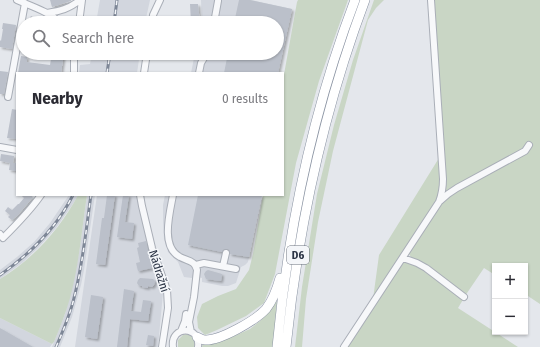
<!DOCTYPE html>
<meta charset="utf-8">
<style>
:root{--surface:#fff;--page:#f2f2f3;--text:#2b2b33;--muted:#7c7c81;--line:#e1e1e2}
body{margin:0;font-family:"Fira Sans Condensed",sans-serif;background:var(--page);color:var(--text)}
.controls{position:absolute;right:12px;bottom:12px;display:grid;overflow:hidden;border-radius:0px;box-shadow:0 1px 3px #0004}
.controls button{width:36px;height:36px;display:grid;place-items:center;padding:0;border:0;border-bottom:1px solid var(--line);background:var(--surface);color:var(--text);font:20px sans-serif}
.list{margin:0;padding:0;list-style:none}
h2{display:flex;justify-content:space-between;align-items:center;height:52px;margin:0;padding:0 16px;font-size:17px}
h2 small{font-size:13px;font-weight:400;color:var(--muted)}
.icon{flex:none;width:22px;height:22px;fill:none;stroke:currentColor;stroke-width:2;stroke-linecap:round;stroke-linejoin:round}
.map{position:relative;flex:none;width:540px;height:347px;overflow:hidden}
.search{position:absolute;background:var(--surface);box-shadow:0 1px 3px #0004;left:16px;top:16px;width:268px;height:44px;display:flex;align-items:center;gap:10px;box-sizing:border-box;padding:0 14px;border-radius:22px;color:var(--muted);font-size:15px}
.panel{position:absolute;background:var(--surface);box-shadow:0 1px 3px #0004;left:16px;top:72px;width:268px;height:124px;border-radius:0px}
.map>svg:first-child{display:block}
</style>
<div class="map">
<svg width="540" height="347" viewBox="0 0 540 347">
<defs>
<filter id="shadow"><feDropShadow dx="2" dy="2" stdDeviation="1" flood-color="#0004"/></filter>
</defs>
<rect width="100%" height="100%" fill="#e4e7ec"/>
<path fill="#d2d6de" d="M100 0H150L145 23H96Z
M201 0H251L292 9 278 73H191L195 53H277V23H202Z
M92 53H140L137 73H79L80 65 90 64Z
M69 195H78L73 204 56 228 39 247 22 263 0 279V270L17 257 34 242 50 223Z
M87 195H95L84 270 81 285 72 317 60 347H52L65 314 73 283 79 253Z
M97 195H137L139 207 157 279H160L163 293 158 347H75Z
M165 195H262L248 262 245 265 241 267 236 283 228 286H222L202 282V278L193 276 192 278 184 277 178 262 168 252 164 239 163 221V205Z
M0 318 52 344 50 347H0Z"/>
<path fill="#c9d6c5" d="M298 0H348L319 81 296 163 275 274 264 303 246 316 217 330 205 335 198 328 197 317 202 304 218 296 236 289 249 270 253 254 263 195H283V80L297 2Z
M374 0H384L376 8 368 20 333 151 318 222 306 299 302 347H295L302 287 317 194 334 125 353 60Z
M433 0H540V304L525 294V266H495V275L484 268 465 296 412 259 409 254V250L443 196Z
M436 120H437L442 181 438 201 373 299 379 255 439 158Z
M78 195H87C82 229 79 265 70 298 66 313 60 327 54 342L52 344 0 318V279C32 260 61 228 78 195Z
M405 262H409L417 264 464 298 458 308 518 347H346L401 263Z
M277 301 273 347H202L203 343 216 342 232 337 250 329 260 321Z
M186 334C193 336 196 340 195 347H178V340L183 335Z"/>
<path fill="#bbc0ca" filter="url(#shadow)" d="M50 0H71V1L52 7Z
M239 0H250L292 9 278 73H224L228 53H277V23H234Z
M190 4H198L200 23H191Z
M31 16 43 23H27Z
M3 23 16 25 12 49 0 47V40L1 41 3 29H2Z
M52 53H64L61 73H18L21 56 27 57V62L50 65Z
M0 71 8 72 4 94H0Z
M12 109 17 110V139L7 138Z
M1 154 14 156 13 163H17L16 171 9 170 10 163 0 161Z
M21 195H30L33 197 18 215 12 220 8 217 10 215 5 211 8 207 12 210 18 204H19L24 198Z
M107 195H115L105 265 96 264 102 218H104Z
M123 195H129L125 222 134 223 132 239 117 237Z
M198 195H262L249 257 230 254 229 250 227 249 223 250 222 252 188 245Z
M146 241 152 268 138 271 136 263 140 262 137 248 139 247 138 243Z
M208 270 222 274 221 281 206 279 204 274 206 271Z
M140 278 153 279 155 281 154 285 152 287 148 286V288L142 287V286H139L137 283 138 280Z
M124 289 134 291 131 311 141 312 143 300 151 301 148 321 130 319 127 347H117Z
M91 295 103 297 97 339 85 337Z
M0 328 33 347H0Z
M148 335 154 336 153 346 146 345Z"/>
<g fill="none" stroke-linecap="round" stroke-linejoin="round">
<defs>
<path id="minor" d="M17 0C31 6 50 12 60 23
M47 13C60 11 69 9 80 0
M79 23 82 0
M152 23 153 15 160 0
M214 23 218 1
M74 73V53
M144 73 147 53
M199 73 201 63 207 53
M8 97 25 3
M0 147 17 150
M140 195 142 206 152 248 167 290 168 308 162 347
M173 195C170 212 160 247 180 257 187 261 195 260 197 270L194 297 189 322 191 332
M440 201 448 194 457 188 525 151 529 145
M0 234 3 238C17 224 30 211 41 195
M403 258 417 263 426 268 464 297
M196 265 204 263 236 269
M223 266 226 253
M181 331 185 321 186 314
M173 347C170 325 201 325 198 347
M344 347 439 202C442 194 443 187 443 179L431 0"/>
<path id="highway" d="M197 337C200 338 202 340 205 340 220 341 256 320 266 309 273 300 277 289 280 278
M277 347C288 230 313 110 355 0
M286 347C298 228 323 112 365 0"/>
</defs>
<use href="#minor" stroke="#a9aeb7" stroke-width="8"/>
<use href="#highway" stroke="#8b94a3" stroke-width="10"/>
<use href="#minor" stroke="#f7f8fa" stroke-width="6"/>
<use href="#highway" stroke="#fff" stroke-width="9"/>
<defs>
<path id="rail" d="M114 23 117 0
M107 73 110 53
M0 275C30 254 57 227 73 195
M56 347C63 331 70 315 74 298 83 264 86 229 91 195"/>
</defs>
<use href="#rail" stroke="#7d8696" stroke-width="3"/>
<use href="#rail" stroke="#f4f6f9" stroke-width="1.5" stroke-dasharray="4.5" stroke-linecap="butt"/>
</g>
<g text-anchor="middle" stroke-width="3" stroke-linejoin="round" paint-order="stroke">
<rect fill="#f4f6f9" stroke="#676e7b" stroke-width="1" x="287" y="246" width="22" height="18" rx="3"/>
<g font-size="11" font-weight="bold" fill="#2b3445">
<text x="298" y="259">D6</text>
</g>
<g font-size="12" fill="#2b3445" stroke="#f4f6f9">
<text transform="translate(159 271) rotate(73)" y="4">Nádražní</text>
</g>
</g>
</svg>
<div class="controls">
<button>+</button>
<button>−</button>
</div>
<div class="search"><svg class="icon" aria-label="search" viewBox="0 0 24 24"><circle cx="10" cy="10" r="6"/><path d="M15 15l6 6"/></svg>Search here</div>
<section class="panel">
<h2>Nearby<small>0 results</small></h2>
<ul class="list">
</ul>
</section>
</div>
